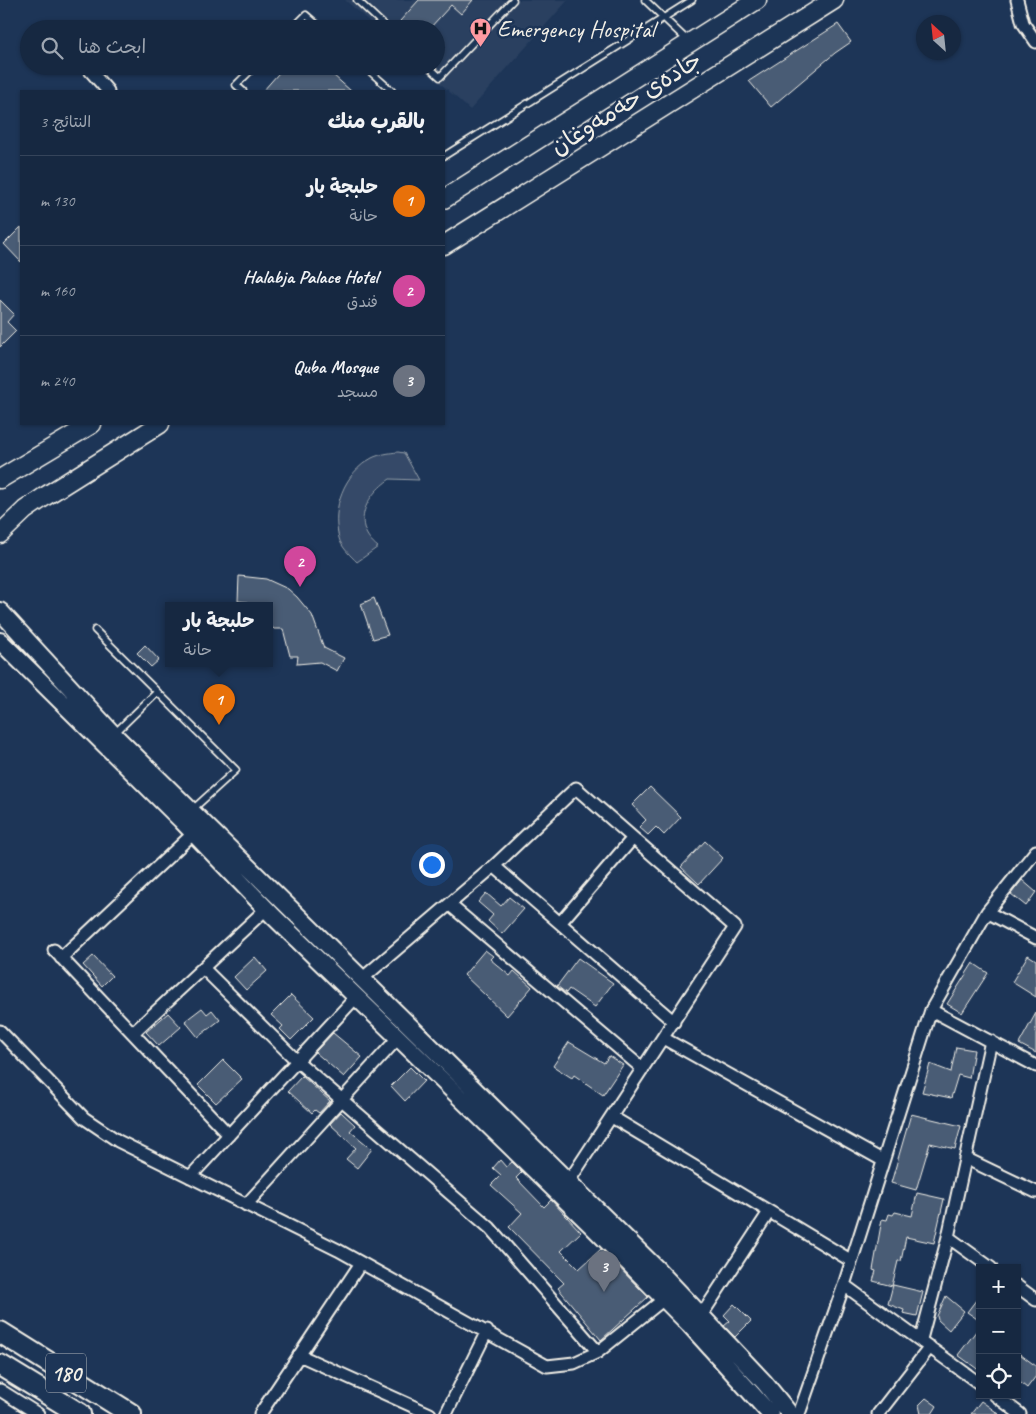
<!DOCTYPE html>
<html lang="ar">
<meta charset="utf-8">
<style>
:root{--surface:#162841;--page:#1f3048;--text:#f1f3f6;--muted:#9ea6b1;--line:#35445a;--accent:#bca0f2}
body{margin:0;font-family:Caveat,"Playpen Sans Arabic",sans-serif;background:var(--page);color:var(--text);direction:rtl}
.controls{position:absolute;right:15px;bottom:15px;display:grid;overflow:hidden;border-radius:0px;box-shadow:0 1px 4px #0004}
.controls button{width:45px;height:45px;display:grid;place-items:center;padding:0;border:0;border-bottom:1px solid var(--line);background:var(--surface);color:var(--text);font:25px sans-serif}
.compass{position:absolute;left:916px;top:15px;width:45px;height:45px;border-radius:50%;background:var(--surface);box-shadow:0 1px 4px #0004;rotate:333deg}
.you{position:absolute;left:431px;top:864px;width:18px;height:18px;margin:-12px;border:4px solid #fff;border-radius:50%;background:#1a73e8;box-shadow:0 0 0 8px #1a73e833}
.badge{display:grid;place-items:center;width:32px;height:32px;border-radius:50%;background:var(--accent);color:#fff;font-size:16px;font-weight:700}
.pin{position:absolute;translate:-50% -41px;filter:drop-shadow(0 1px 2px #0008)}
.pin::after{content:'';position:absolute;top:26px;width:18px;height:15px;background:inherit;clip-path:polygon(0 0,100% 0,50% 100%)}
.popup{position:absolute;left:165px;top:602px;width:108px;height:65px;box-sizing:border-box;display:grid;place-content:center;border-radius:0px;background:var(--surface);filter:drop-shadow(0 1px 4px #0005);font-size:16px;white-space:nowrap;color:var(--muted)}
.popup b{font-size:19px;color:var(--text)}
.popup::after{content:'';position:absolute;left:50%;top:100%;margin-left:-10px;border:10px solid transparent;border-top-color:var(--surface)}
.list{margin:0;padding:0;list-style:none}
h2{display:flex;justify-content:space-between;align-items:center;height:65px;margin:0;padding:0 20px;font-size:21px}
h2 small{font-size:16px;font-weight:400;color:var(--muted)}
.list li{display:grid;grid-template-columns:32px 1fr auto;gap:15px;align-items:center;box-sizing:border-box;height:90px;padding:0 20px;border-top:1px solid var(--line)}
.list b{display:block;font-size:19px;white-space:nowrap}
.list p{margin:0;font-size:16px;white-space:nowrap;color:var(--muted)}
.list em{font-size:16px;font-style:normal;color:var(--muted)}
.icon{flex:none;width:28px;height:28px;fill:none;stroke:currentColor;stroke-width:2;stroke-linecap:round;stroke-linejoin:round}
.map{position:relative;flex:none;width:1036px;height:1414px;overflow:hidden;direction:ltr}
.search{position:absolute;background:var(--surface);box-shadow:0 1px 4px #0004;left:20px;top:20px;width:425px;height:55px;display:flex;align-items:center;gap:12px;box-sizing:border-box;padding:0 18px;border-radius:28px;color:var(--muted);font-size:19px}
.panel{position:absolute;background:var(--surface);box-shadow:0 1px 4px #0004;left:20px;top:90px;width:425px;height:335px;border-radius:0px;direction:rtl}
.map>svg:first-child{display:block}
</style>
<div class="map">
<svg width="1036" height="1414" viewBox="0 0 1036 1414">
<rect width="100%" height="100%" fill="#1d3557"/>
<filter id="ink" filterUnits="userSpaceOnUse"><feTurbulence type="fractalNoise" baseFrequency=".02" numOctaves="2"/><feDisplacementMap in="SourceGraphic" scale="10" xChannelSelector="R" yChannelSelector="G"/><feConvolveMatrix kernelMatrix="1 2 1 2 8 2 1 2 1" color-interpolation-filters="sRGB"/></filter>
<g filter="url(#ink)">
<path fill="#2a4060" d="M345 0H568L470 110 421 66H436V29H378Z"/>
<path fill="#354a67" stroke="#949ea8" d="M398 452 404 453 419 480 390 479C366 495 350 525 378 547L357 562C351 556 341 547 339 538 331 508 344 473 372 458 380 454 389 453 398 452Z"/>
<path fill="#485b74" stroke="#f4f1e8" d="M419 0H473L461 14 451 5 429 29H408L400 21Z
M838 24 851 42 835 53 771 107 749 81Z
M285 66H323L351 91H263Z
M21 227V262L4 244Z
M0 300 14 314 7 322 16 331 0 347Z
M239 576 266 579 288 589 297 597 312 615 324 648 344 658 337 671 320 662 297 664 298 656H290L283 629H274L269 624V606H246L247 602 238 601Z
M374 598 388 635 373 639 361 604Z
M145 645 159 660 151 667 137 653Z
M650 787 681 817 664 835 656 827 648 835 639 827 646 820 632 805Z
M705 841 723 858 699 884 681 867Z
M1022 880 1036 892 1026 906 1011 894Z
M486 893 501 906 509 897 524 909 502 934 488 921 493 915 478 902Z
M485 950 493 956 490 959 510 976 514 971 532 987 507 1016 464 975Z
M1028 955 1036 960V997L1012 982Z
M93 956 112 976 102 986 83 965Z
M255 957 267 971 246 990 234 977Z
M578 958 613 983 595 1007 569 989 566 993 557 986Z
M973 963 988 973 962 1013 947 1004Z
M291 995 314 1017 291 1040 280 1029 283 1026 271 1015Z
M202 1008 207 1014 212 1010 220 1020 198 1037 185 1021Z
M168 1013 181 1027 159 1046 146 1032Z
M1036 1013V1053L1019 1044Z
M333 1033 362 1057 344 1077 315 1052Z
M569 1042 604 1063 609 1056 623 1065 603 1095 574 1075 572 1078 553 1066Z
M956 1047 974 1050 969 1078 958 1075 951 1098 922 1092 930 1064 951 1072Z
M223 1060 242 1079 216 1103 198 1085Z
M410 1067 424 1081 405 1101 391 1086Z
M302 1076 330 1101 319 1113 315 1110 312 1113 288 1091Z
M341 1112 355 1125 350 1131 372 1149 357 1168 346 1159 356 1148 330 1124Z
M911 1114 961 1126 955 1149 930 1143 916 1190 891 1183Z
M500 1160 506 1167 512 1162 522 1172 516 1178 544 1207 551 1200 581 1232 561 1251 579 1269 601 1249 648 1297 601 1340 558 1288 564 1283 509 1227 522 1213 491 1185 501 1175 493 1168Z
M917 1193 944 1199 934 1243 906 1237 901 1261H898L892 1286 873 1281 876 1271 873 1270 882 1219 887 1220 889 1214 893 1215 895 1212 912 1216Z
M893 1285 923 1292 917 1316 903 1313 904 1310 888 1304Z
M980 1295V1321L967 1312Z
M946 1296 964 1311 949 1330 938 1320 937 1316Z
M734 1304 751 1321 735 1337 724 1326 730 1321 724 1315Z
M980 1326V1371L958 1355Z
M1017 1352 1036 1366V1376L1027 1388 1017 1380Z
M926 1398 937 1406 932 1414H921L919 1405Z
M981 1401 999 1414H971Z"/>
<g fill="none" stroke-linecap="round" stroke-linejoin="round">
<defs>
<path id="lane" d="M357 0 388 29
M645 0 688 41
M292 29 306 15 322 29
M364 66 392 91
M428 66 440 77 513 0
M243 91 236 85 255 66
M444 156 692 0
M95 630 236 770 192 810
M115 733 157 692"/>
<path id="street" d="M1017 0 1023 23 1036 42
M86 66 108 91
M494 866 674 1022
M450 905 643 1069
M987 912 1036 938
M560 923 633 838
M54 950 229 1135
M61 958 198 829
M203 968 297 1061 490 1228 598 1352
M363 978 494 866 576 788 735 927 569 1181
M931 1010 1036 1066
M0 1031 84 1118 118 1141 338 1250 547 1366 574 1363 598 1352 664 1299
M133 1033 266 909
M663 1038 882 1160
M612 1117 850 1260
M965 1158 1036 1192
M190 1177 356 997
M246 1205 398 1038
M948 1237 991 1268
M844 1285 980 1384
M1017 1286 1036 1300
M701 1316 769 1212
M921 1339 948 1237 991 1041
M299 1355 430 1414
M0 1390 38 1414
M995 1395 1020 1414
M260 1414 361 1263
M446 1414 487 1331
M799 1414 844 1285 931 1010 987 912 1036 851
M878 1414 930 1347"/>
<path id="secondary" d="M0 611 114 735 658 1270 764 1382 790 1414
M0 641 181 820 273 916 591 1225 689 1324 770 1414"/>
<path id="primary" d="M444 199 757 0
M444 245 834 0
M0 479 92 424
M0 534 25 510 44 497 160 424"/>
<path id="highway" d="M0 1332 131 1414
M0 1365 80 1414"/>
</defs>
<use href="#lane" stroke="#f4f1e8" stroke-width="9"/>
<use href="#street" stroke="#f4f1e8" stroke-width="15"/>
<use href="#secondary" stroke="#f4f1e8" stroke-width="20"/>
<use href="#primary" stroke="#f4f1e8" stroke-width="21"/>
<use href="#highway" stroke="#f4f1e8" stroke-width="24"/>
<use href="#lane" stroke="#1d3557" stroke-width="5.5"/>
<use href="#street" stroke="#1d3557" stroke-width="11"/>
<use href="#secondary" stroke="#1d3557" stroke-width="16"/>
<use href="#primary" stroke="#1d3557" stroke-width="18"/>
<use href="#highway" stroke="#1d3557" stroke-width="20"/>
</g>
</g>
<defs>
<symbol id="hospital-pin" viewBox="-11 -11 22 30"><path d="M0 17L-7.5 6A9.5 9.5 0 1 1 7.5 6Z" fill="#ff9aa2" stroke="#1d3557"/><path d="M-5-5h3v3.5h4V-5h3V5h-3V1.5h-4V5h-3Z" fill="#111"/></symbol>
</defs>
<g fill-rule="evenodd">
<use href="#hospital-pin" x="468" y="16" width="25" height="34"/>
</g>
<g text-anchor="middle" stroke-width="5" stroke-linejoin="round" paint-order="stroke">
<rect fill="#1d3557" stroke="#b4b9bc" stroke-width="1" x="46" y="1353.5" width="40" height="39" rx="4"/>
<g font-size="22" font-weight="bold" fill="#f4f1e8">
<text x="66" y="1381">180</text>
</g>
<g font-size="24" fill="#f4f1e8" stroke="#1d3557" text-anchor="start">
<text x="497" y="37">Emergency Hospital</text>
</g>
<g font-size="24" fill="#f4f1e8" stroke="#1d3557">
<text transform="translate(626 103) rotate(-32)" y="8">جادەی حەمەوغان</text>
</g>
</g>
</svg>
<div class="controls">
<button>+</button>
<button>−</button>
<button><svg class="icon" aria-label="locate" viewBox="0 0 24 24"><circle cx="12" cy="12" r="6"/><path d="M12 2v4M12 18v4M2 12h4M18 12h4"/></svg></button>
</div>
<svg class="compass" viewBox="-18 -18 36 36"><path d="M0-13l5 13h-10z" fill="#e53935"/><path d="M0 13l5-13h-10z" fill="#9ea6b1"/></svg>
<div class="you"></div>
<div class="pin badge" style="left:219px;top:725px;background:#e8710a">1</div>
<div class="popup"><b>حلبجة بار</b>حانة</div>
<div class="pin badge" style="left:300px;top:587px;background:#d1479c">2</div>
<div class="pin badge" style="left:604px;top:1292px;background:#6b7280">3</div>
<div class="search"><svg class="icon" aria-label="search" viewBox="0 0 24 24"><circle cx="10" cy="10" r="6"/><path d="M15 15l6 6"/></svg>ابحث هنا</div>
<section class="panel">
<h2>بالقرب منك<small>النتائج: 3</small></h2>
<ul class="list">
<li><span class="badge" style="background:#e8710a">1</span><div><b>حلبجة بار</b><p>حانة</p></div><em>130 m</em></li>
<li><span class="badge" style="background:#d1479c">2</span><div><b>Halabja Palace Hotel</b><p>فندق</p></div><em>160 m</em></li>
<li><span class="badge" style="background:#6b7280">3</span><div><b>Quba Mosque</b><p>مسجد</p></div><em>240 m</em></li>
</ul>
</section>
</div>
